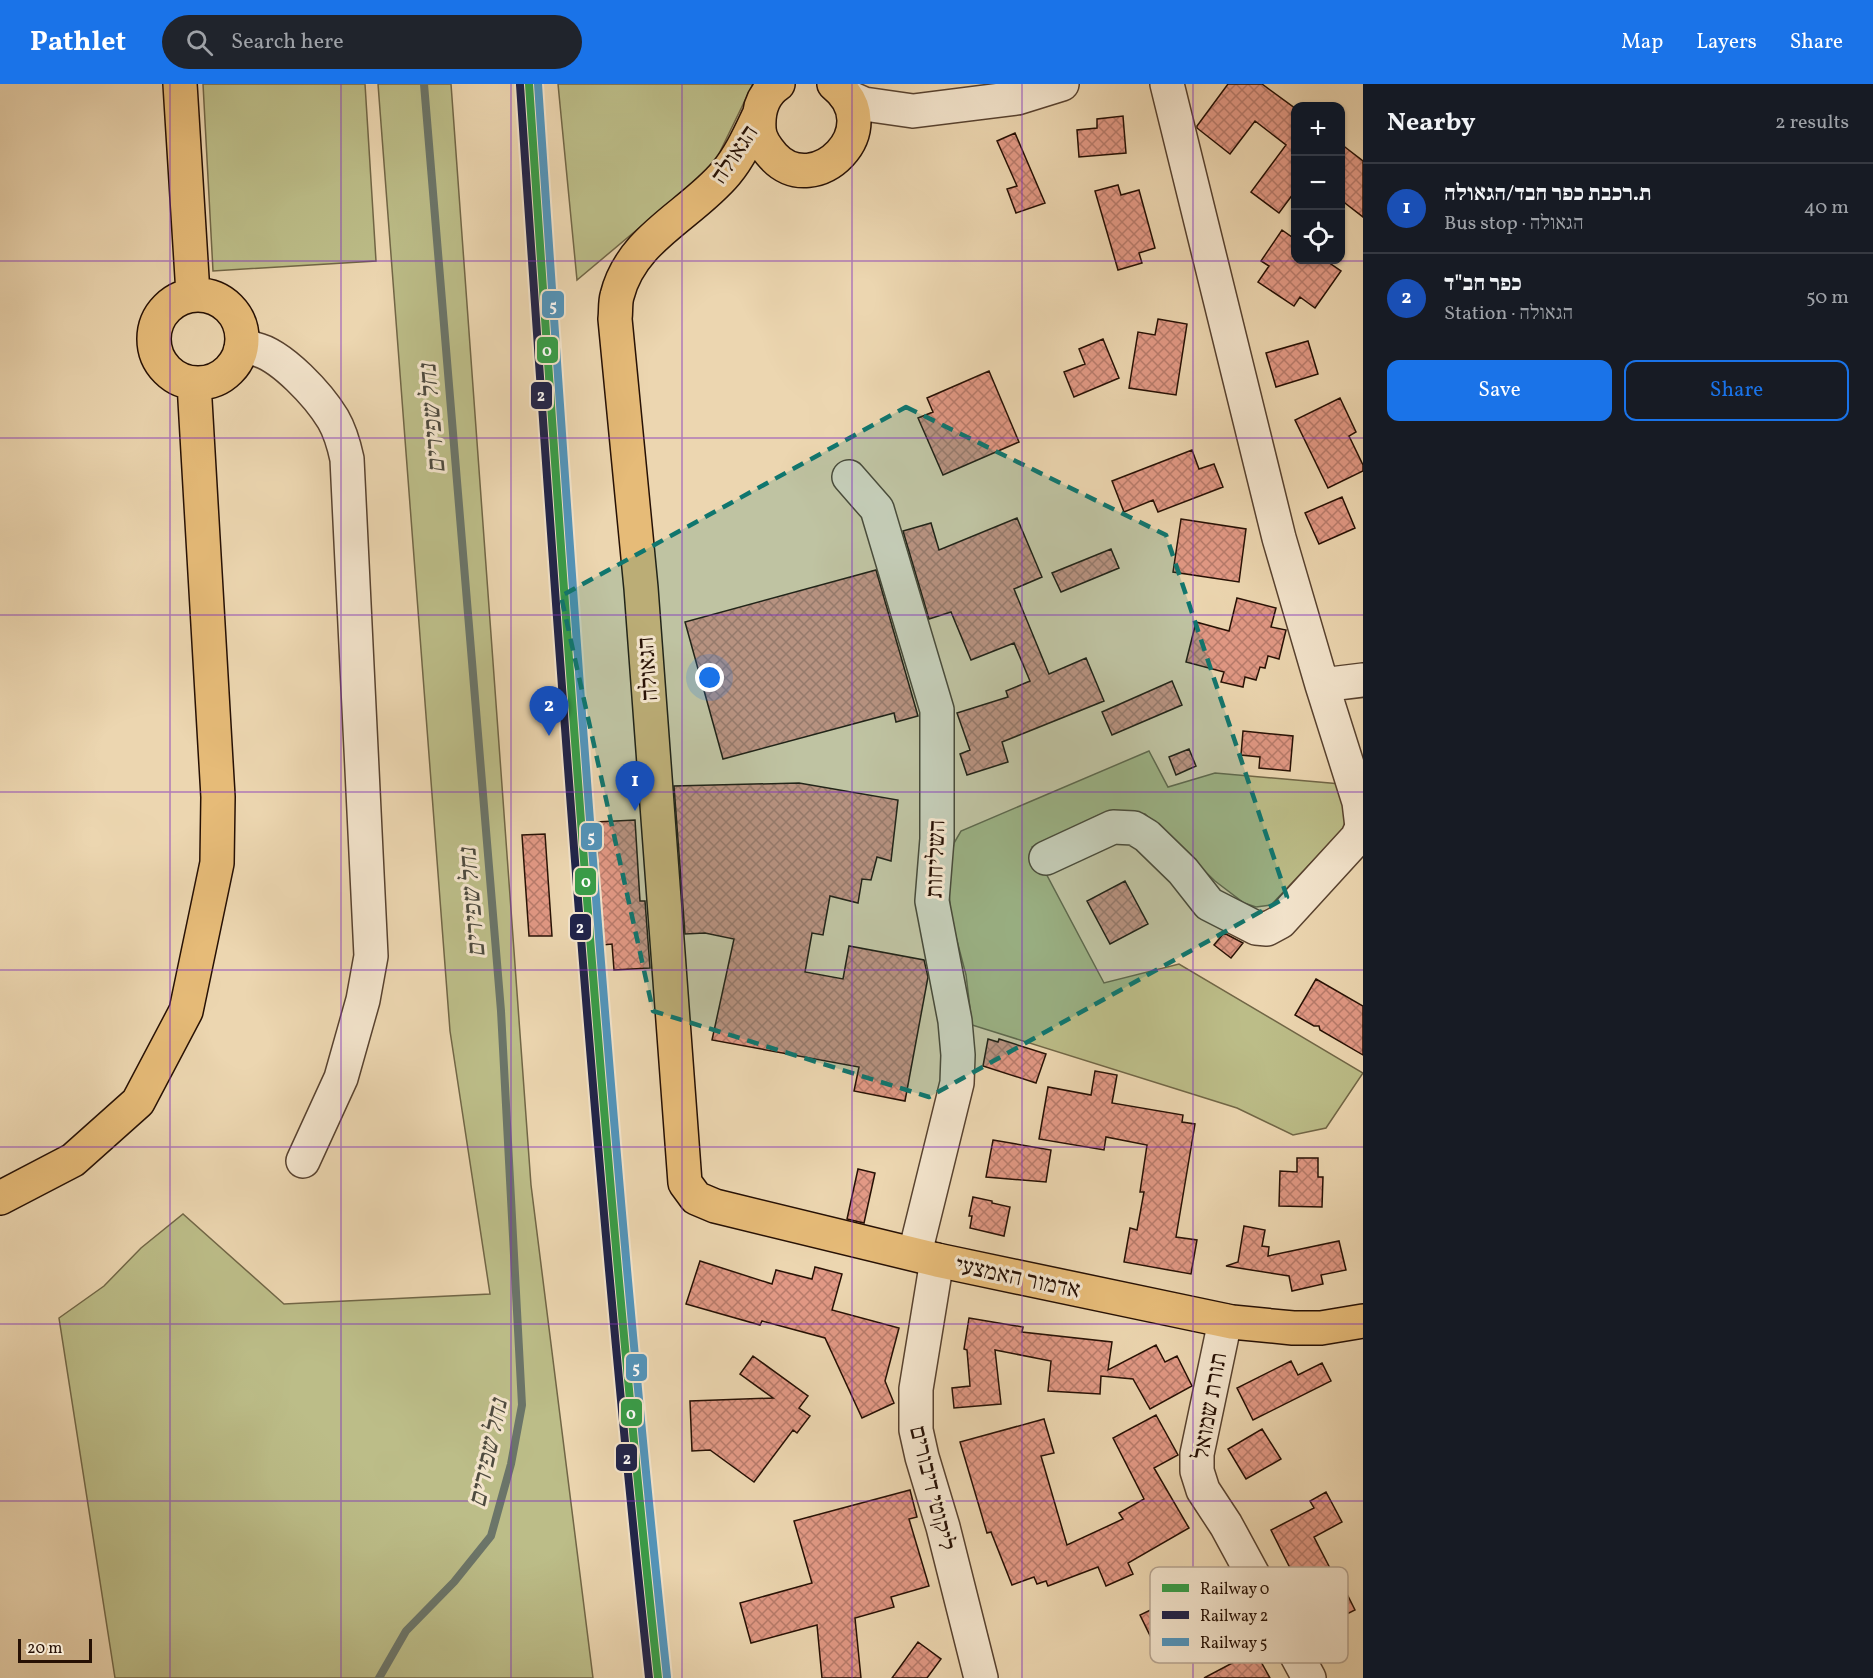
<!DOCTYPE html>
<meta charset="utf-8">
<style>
:root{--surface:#171b24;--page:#20242c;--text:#f1f3f6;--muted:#9ea1a6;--line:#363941;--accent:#1a73e8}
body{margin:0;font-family:Vollkorn,"Frank Ruhl Libre",serif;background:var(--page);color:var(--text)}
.controls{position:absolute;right:18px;top:18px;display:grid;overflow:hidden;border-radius:12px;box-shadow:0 2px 4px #0004}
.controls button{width:54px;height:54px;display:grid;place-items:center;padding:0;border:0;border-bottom:2px solid var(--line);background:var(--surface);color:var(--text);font:30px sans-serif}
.scale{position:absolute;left:18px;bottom:15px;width:74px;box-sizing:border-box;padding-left:6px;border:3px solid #261004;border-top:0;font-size:16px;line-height:21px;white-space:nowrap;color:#261004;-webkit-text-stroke:4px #f3e4cc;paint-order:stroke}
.you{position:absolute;left:710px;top:594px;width:21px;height:21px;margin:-15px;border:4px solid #fff;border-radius:50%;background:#1a73e8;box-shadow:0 0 0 9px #1a73e833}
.badge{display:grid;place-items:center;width:39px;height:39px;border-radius:50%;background:var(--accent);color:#fff;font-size:20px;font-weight:700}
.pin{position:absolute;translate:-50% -50px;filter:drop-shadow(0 2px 3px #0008)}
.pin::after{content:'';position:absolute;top:32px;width:21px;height:18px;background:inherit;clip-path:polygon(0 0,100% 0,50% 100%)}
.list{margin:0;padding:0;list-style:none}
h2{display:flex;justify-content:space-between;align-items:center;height:78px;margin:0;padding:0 24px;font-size:26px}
h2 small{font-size:20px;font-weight:400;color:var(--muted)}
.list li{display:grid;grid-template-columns:39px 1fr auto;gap:18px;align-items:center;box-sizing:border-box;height:90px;padding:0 24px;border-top:2px solid var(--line)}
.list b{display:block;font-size:22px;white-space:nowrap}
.list p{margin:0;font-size:20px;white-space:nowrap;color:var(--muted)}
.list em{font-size:20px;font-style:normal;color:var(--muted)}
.actions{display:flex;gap:12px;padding:18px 24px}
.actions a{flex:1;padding:14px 0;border:2px solid var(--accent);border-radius:12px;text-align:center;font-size:21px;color:var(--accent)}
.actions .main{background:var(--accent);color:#fff}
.icon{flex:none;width:33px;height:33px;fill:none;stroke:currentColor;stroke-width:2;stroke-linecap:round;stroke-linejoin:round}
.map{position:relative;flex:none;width:1363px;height:1594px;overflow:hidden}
header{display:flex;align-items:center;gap:36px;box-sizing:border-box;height:84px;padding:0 30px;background:var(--accent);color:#fff}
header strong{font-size:28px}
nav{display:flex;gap:33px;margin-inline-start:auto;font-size:21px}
.search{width:420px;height:54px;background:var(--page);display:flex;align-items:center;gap:15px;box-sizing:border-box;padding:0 21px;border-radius:33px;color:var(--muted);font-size:22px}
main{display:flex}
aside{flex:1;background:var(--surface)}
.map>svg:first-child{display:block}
</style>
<header>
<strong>Pathlet</strong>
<div class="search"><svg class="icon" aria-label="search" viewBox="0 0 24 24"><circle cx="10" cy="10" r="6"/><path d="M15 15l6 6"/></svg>Search here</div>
<nav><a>Map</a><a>Layers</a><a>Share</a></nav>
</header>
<main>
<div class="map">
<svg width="1363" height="1594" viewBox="0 0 1363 1594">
<defs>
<pattern id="building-cross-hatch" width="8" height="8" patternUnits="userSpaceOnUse" patternTransform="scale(1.5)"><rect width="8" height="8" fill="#e29985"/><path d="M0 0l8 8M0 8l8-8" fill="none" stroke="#b77b6b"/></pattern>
</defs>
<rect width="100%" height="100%" fill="#ecd6b0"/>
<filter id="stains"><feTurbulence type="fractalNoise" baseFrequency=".00333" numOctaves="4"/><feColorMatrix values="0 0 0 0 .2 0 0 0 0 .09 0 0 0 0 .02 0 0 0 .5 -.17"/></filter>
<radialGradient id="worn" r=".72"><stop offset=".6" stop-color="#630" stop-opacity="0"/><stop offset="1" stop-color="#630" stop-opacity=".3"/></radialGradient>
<path fill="#bcbd88" stroke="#716646" stroke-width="1.5" d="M203 0H365L376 177 213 187Z
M378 0H451L531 1101 593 1594H115L59 1234 104 1202 141 1164 183 1130 284 1220 490 1210 450 947Z
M558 0H753L713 82 577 196Z
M1149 667 1168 703 1215 689 1341 700 1346 725 1344 744 1271 821 1256 823 1244 819 1215 797 1145 730 1122 728 1099 731 1032 763 1104 899 1179 880 1363 989 1326 1044 1293 1051 1237 1024 972 941 966 891 951 834 948 796 954 759 961 747Z"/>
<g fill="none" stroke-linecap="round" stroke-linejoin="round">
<path stroke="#6b7569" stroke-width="8" d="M379 1594 406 1547 454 1498 491 1452 511 1380 522 1321 501 927 424 0"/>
</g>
<path fill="url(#building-cross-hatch)" stroke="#261004" stroke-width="1.5" d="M1228 0H1262L1296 25V106L1279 129 1251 108 1286 61 1255 37 1230 70 1197 44V42Z
M1123 32 1126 69 1079 73 1077 46 1097 44V35Z
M1015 49 1045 119 1016 129 1007 105 1017 102 997 57Z
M1341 60 1363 77V133L1341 116Z
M1118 101 1121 111 1139 106 1155 164 1139 169 1142 179 1118 186 1095 107Z
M1282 146 1296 156V176H1325L1341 187 1315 224 1300 213 1294 222 1258 198 1269 182 1261 177Z
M1158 235 1187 240 1176 311 1129 304 1138 248 1155 251Z
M1103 255 1119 294 1074 313 1064 288 1085 280 1079 265Z
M1308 257 1318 290 1276 303 1266 269Z
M989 287 1019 358 943 391 918 334 933 328 927 314Z
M1340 314 1356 348 1349 352 1363 381V387L1328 404 1295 336Z
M1192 366 1199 385 1214 380 1223 403 1158 428 1153 416 1124 428 1112 397Z
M1342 413 1355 444 1319 460 1305 429Z
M1017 434 1042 493 1014 505 1049 590 1086 574 1104 617 1002 658 1008 678 967 691 960 670 970 666 957 629 1008 613 1006 607 1030 597 1014 559 971 576 951 528 929 535 903 447 931 439 939 466Z
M1181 435 1246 445 1239 498 1173 488Z
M1111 465 1119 484 1061 508 1052 489Z
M876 486 918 632 896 638 894 629 723 675 685 538Z
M1237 514 1276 524 1271 543 1286 546 1279 575 1268 572 1265 584 1260 583 1256 596 1245 593 1243 603 1221 598 1224 588 1186 578 1196 538 1229 547Z
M1172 597 1182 621 1112 651 1102 628Z
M1243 647 1293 652 1290 687 1259 684 1260 673 1241 671Z
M1189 665 1196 682 1176 691 1169 673Z
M799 699 898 716 891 777 877 773 871 796 862 795 858 819 830 812 823 851 812 849 805 888 843 895 849 862 924 876 928 893 905 1017 854 1007 859 983 712 956 734 855 705 849 685 850 674 702Z
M635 736 640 817H645L650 884 614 886 612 860 603 861 596 738Z
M545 750 552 852H529L522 751Z
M1125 797 1148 840 1110 860 1087 817Z
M1224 849 1243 859 1231 874 1214 861Z
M1316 895 1363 922V971L1320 946 1319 942H1314L1295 931Z
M988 955 998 958 999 955 1046 970 1036 999 983 982Z
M1095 987 1117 991 1112 1019 1183 1031 1182 1038 1195 1040 1176 1153 1197 1156 1191 1190 1124 1178 1130 1144 1137 1146 1144 1108H1140L1147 1061 1106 1053 1104 1066 1039 1055 1048 1003 1091 1011Z
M993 1056 1051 1066 1046 1098 986 1093Z
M1297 1074H1318V1093H1323L1322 1123 1279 1122 1280 1087 1297 1088Z
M858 1085 875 1089 864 1139 847 1135Z
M973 1113 992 1117V1119L1010 1123 1004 1152 970 1144 972 1132H969Z
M1244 1142 1265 1146 1262 1162 1269 1163 1268 1172 1339 1157 1346 1186 1321 1191 1323 1200 1292 1207 1289 1192 1226 1182 1238 1178Z
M700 1177 772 1200 776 1186 812 1195 815 1183 842 1190 832 1226 899 1244 885 1297 894 1319 862 1334 825 1254 762 1237 760 1241 686 1220Z
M969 1234 1023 1243 1022 1248 1112 1258 1108 1286 1156 1261 1165 1278 1177 1272 1192 1302 1150 1325 1133 1295 1101 1292 1100 1310 1048 1307 1051 1277 995 1266 1001 1320 954 1324 952 1304 970 1302 967 1266 964 1265Z
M753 1272 808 1312 799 1324 810 1332 797 1349 793 1346 754 1398 710 1366 692 1367 690 1317 773 1314 740 1290Z
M1291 1277 1298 1291 1322 1279 1331 1297 1253 1336 1237 1304Z
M1156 1331 1178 1371 1154 1384 1189 1444 1128 1479 1133 1490 1106 1502 1098 1483 1048 1502 1046 1497 1037 1500 1034 1493 1012 1501 991 1448 987 1449 960 1358 1044 1335 1054 1369 1041 1372 1067 1461 1123 1435 1119 1429 1144 1415 1113 1354Z
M1262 1345 1281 1375 1246 1395 1228 1365Z
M910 1406 917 1433 909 1435 929 1502 891 1513 894 1523 855 1534 861 1594H822L817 1541 751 1559 740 1519 812 1499 794 1437Z
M1326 1408 1342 1438 1314 1453 1332 1488 1335 1486 1355 1526 1331 1538 1325 1526 1308 1535 1293 1507 1300 1504 1271 1446 1314 1424 1310 1417Z
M1212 1496 1234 1540 1162 1576 1140 1531Z
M918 1558 941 1575 927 1594H892Z
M1255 1567 1270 1594H1204Z"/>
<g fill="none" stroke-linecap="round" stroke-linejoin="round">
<defs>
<path id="minor" d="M846 12 864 20 913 27 1017 14 1062 0
M241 265C245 265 251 264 255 265 282 271 319 312 333 335 340 347 344 361 347 375L371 872 363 916 341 994 303 1077
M849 393 877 425 937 626V755L932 817 955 937 958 971 957 999 915 1169
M1322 601 1363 596
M1046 774 1113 743 1134 744 1147 752 1183 787 1209 820 1256 844 1267 845 1280 838 1357 754 1362 743 1359 718 1322 601 1279 454 1167 0
M937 1176 916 1305V1346L922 1373 943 1443 981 1594
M1225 1237 1197 1370V1387L1203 1406 1226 1441 1309 1594"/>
<path id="major" d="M180 0 193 210
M778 0C763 10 758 26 759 44 759 55 766 64 773 72 815 118 890 44 834 0
M758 33C749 52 740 72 726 89 691 131 631 154 617 212 615 219 616 227 615 235L641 504 685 1099 696 1114 715 1122 937 1176 1232 1238 1293 1244H1321L1363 1237
M154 255a44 44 0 1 1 88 0a44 44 0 1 1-88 0Z
M0 1114 73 1076 138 1018 186 927 217 779 218 713 194 299"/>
</defs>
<use href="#minor" stroke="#58422f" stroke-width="36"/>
<use href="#major" stroke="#261004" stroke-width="36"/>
<use href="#minor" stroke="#f3e4cc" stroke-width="33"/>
<use href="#major" stroke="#e6bb78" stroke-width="33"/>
<defs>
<path id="rail-1" d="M529 0C565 532 601 1064 658 1594"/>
<path id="rail-2" d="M520 1C556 532 592 1064 649 1594"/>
<path id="rail-3" d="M538 0C574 532 610 1063 667 1593"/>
</defs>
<use href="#rail-1" stroke="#f3e4cc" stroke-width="12"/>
<use href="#rail-2" stroke="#f3e4cc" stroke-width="12"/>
<use href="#rail-3" stroke="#f3e4cc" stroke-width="12"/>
<use href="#rail-1" stroke="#389d48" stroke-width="8"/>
<use href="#rail-2" stroke="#1f234a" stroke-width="8"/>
<use href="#rail-3" stroke="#5295bc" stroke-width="8"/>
</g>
<path fill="#0f766e" fill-opacity="0.2" stroke="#0f766e" stroke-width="4.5" stroke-dasharray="12 8" stroke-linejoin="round" d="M906 323 1166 451 1287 813 929 1013 653 927 561 512Z"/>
<path fill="none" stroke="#7b2cbf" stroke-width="1.5" stroke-opacity="0.55" d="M170 0V1594M341 0V1594M511 0V1594M682 0V1594M852 0V1594M1022 0V1594M1193 0V1594M0 177H1363M0 354H1363M0 531H1363M0 708H1363M0 886H1363M0 1063H1363M0 1240H1363M0 1417H1363"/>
<g text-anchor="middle" stroke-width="6" stroke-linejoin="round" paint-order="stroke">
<g font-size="24" fill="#261004" stroke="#f3e4cc">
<text transform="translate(734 70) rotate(-56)" y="8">הגאולה</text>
<text transform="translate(647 585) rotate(-94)" y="8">הגאולה</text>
<text transform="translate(935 775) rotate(-88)" y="8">השליחות</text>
<text transform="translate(1018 1193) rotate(12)" y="8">אדמור האמצעי</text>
<text transform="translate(1209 1322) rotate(-80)" y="8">תורת שמואל</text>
<text transform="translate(933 1404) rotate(76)" y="8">ליקוטי דיבורים</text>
</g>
<g font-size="26" font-style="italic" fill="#4e4b3f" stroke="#f3e4cc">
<text transform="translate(431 335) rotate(-95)" y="9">נחל שפירים</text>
<text transform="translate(471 819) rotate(-95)" y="9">נחל שפירים</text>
<text transform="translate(487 1369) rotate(-78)" y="9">נחל שפירים</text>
</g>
</g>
<rect x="1150" y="1483" width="198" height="96" rx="9" fill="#f3e4cc" stroke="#b6a490" stroke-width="1.5"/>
<rect x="1162" y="1500" width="27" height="8" fill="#389d48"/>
<rect x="1162" y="1527" width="27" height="8" fill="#1f234a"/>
<rect x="1162" y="1554" width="27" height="8" fill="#5295bc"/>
<g font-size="16" fill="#261004">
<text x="1200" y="1510">Railway 0</text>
<text x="1200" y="1537">Railway 2</text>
<text x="1200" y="1564">Railway 5</text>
</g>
<g stroke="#f3e4cc" stroke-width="2">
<rect x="541" y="206" width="24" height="29" rx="6" fill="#5295bc"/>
<rect x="536" y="252" width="23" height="28" rx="6" fill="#389d48"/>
<rect x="530" y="297" width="23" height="29" rx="6" fill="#1f234a"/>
<rect x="580" y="738" width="23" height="29" rx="6" fill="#5295bc"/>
<rect x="574" y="783" width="23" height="29" rx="6" fill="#389d48"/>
<rect x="569" y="829" width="23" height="28" rx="6" fill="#1f234a"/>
<rect x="625" y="1269" width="23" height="29" rx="6" fill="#5295bc"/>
<rect x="620" y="1314" width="23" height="29" rx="6" fill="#389d48"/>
<rect x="615" y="1359" width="23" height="29" rx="6" fill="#1f234a"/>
</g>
<g font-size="16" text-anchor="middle" font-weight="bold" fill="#fff">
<text x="553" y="227">5</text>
<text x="547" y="272">0</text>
<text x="541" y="317">2</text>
<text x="591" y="758">5</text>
<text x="586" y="803">0</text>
<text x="580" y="849">2</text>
<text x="636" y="1289">5</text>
<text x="631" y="1335">0</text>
<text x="627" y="1380">2</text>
</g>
<rect width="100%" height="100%" filter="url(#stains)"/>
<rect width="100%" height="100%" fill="url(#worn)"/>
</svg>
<div class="controls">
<button>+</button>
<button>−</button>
<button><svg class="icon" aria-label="locate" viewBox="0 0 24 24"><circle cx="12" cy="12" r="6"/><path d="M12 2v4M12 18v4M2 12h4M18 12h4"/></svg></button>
</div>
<div class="scale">20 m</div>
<div class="you"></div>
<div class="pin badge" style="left:635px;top:727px;background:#1a4fb4">1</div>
<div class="pin badge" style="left:549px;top:652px;background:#1a4fb4">2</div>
</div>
<aside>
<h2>Nearby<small>2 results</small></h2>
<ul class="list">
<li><span class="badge" style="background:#1a4fb4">1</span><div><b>ת.רכבת כפר חבד/הגאולה</b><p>Bus stop · הגאולה</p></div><em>40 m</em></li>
<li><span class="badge" style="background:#1a4fb4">2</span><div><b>כפר חב&quot;ד</b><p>Station · הגאולה</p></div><em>50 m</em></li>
</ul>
<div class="actions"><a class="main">Save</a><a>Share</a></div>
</aside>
</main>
